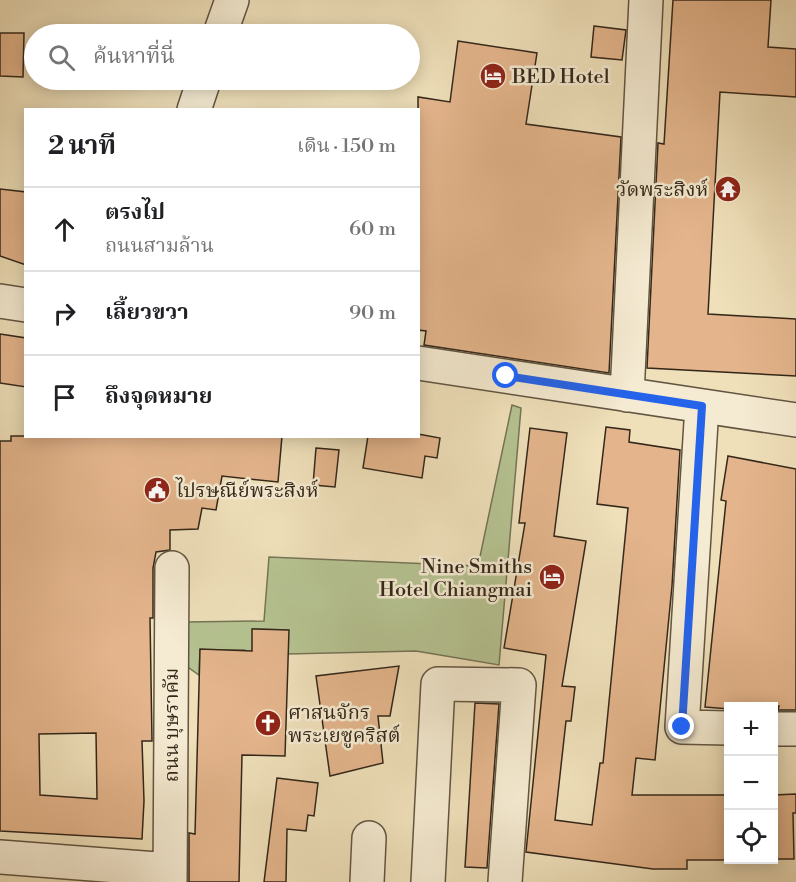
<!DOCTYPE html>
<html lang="th">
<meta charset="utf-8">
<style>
:root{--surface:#fff;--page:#f2f2f2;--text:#202124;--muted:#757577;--line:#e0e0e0}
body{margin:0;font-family:"Libre Bodoni","Noto Serif Thai",serif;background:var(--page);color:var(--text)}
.controls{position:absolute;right:18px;bottom:18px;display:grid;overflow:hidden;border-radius:0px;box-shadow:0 3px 15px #0003}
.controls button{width:54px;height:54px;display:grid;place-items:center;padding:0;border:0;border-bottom:2px solid var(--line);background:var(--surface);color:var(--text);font:30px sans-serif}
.stop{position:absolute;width:18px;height:18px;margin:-14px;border:4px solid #2563eb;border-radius:50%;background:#fff}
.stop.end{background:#2563eb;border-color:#fff;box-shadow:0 2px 6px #0008}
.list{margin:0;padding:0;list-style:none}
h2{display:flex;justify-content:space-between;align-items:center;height:78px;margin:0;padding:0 24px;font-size:26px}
h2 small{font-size:20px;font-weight:400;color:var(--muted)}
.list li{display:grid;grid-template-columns:39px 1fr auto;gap:18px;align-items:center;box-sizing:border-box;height:84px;padding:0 24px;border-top:2px solid var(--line)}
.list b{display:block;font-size:22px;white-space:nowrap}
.list p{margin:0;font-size:20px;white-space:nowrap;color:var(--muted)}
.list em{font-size:20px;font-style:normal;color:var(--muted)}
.icon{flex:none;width:33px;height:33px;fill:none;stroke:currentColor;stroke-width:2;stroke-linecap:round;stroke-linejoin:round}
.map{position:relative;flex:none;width:796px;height:882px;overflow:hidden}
.search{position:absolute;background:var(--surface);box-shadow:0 3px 15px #0003;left:24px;top:24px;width:396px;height:66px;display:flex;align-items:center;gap:15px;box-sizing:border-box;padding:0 21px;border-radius:33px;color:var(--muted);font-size:22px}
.panel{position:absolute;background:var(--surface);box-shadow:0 3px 15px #0003;left:24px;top:108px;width:396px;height:330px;border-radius:0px}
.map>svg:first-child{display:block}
</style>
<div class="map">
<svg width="796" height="882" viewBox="0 0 796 882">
<rect width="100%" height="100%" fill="#efe0ba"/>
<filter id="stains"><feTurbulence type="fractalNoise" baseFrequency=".00333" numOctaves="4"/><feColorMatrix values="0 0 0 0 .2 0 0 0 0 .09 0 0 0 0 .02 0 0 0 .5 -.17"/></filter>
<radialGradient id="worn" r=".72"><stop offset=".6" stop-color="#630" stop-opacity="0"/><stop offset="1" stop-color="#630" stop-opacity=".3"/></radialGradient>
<path fill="#b6c392" stroke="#747556" stroke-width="1.5" d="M512 405 521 408 499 665 416 651 288 654V630L253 629 251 683 245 650H200L199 675 185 665V622L264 621 269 557 478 566Z"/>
<path fill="#e4b58c" stroke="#33271a" stroke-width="1.5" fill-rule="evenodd" d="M673 0H771L768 47 796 49V97L720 92 708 314 796 319V376L647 368 658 143 664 144Z
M594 26 626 30 622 60 591 57Z
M0 33H24L23 77 0 76Z
M458 41 537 53 526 124 621 137 609 373 424 345 426 331 418 330V97L450 102Z
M0 189 26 192V265L0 256Z
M0 334 26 338V387L0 383Z
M606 427 630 430 629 442 680 450 672 586 655 760 636 758 632 795H729V860H687V869H653L526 852 546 655 504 648 525 523H519L530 428 567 433 554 536 586 541 562 686 575 687 571 721H566L555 820 592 825 600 763H603L628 508 597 504Z
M418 434 440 438 437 458 425 456 422 478 363 468 368 436H418Z
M11 436H282L278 482 222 476 216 510 202 508 198 529 170 530V550L156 552 153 568V618H150L152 741H142L144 801 142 839 0 831V441H11ZM96 733 97 799 40 795 39 734Z
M316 448 339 450 335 487 313 485Z
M728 456 796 469V710H778L779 706H729V709L705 707 726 501 721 500Z
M252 629 289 630 285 756 242 755 239 882H189V833L195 834 200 649 252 651Z
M399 666 390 716H378L383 763 330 776 316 676Z
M475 703 499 704 487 868 465 867Z
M277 778 318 783 314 816 308 815 306 831 287 829 286 882H264Z
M796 794V813H793L794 859H774V795Z"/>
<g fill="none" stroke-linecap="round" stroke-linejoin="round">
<defs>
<path id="minor" d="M220 34 232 0
M194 110 204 80
M0 301 26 305
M418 363 796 420
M627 395 646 0
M702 406 682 727 728 728
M774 729H796
M0 857 170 870
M170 882 172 568
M367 882 369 838
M428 882 438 684 519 685 505 882"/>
</defs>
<use href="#minor" stroke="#625542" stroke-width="36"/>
<use href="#minor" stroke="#f5ebd2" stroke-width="33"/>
</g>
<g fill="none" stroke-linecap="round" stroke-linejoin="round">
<path stroke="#2563eb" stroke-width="8" d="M506 376 702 406 682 727"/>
</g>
<defs>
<symbol id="hotel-disc" viewBox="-11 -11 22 22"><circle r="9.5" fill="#8f2418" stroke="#f5ebd2"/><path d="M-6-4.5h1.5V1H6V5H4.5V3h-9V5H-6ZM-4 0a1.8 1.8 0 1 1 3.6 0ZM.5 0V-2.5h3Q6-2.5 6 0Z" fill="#fff"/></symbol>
<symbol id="temple-disc" viewBox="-11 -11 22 22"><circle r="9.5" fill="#8f2418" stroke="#f5ebd2"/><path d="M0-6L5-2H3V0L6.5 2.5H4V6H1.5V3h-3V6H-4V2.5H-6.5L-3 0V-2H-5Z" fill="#fff"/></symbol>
<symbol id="civic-disc" viewBox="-11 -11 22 22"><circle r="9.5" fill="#8f2418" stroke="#f5ebd2"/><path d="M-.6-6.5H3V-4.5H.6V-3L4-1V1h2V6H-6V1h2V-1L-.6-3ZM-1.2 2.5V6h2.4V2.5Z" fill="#fff"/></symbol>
<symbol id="church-disc" viewBox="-11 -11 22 22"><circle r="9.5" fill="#8f2418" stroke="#f5ebd2"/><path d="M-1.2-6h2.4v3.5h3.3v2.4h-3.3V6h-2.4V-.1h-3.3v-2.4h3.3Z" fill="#fff"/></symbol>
</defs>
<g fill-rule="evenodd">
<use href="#hotel-disc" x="478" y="61" width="30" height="30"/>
<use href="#temple-disc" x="713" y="174" width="30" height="30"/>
<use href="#civic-disc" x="142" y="475" width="30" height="30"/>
<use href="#hotel-disc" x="537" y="562" width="30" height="30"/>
<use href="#church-disc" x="253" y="708" width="30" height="30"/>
</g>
<g text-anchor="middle" stroke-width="5" stroke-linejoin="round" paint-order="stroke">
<g font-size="20" fill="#33271a" stroke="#f5ebd2" text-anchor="start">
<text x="512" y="83">BED Hotel</text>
<text x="708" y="196" text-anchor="end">วัดพระสิงห์</text>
<text x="176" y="497">ไปรษณีย์พระสิงห์</text>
<text x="532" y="573" text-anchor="end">Nine Smiths<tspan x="532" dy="23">Hotel Chiangmai</tspan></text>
<text x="288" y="719">ศาสนจักร<tspan x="288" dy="23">พระเยซูคริสต์</tspan></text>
</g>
<g font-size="20" fill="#33271a" stroke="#f5ebd2">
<text transform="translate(171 725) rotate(-90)" y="7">ถนน บุษราคัม</text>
</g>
</g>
<rect width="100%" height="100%" filter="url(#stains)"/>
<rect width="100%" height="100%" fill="url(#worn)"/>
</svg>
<div class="controls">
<button>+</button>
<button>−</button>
<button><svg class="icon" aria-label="locate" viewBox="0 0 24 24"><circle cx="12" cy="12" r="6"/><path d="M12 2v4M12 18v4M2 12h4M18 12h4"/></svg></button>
</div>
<div class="stop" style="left:506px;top:376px"></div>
<div class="stop end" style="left:682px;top:727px"></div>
<div class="search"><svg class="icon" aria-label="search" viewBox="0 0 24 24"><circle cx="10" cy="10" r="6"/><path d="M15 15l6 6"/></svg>ค้นหาที่นี่</div>
<section class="panel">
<h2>2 นาที<small>เดิน · 150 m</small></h2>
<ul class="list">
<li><svg class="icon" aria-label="ahead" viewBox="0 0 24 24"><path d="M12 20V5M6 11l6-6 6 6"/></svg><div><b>ตรงไป</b><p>ถนนสามล้าน</p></div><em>60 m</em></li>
<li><svg class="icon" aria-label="right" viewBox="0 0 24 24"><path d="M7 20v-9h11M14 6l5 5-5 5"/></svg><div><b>เลี้ยวขวา</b></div><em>90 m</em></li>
<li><svg class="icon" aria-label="arrive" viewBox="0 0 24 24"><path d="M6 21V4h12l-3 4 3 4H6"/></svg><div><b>ถึงจุดหมาย</b></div></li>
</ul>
</section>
</div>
